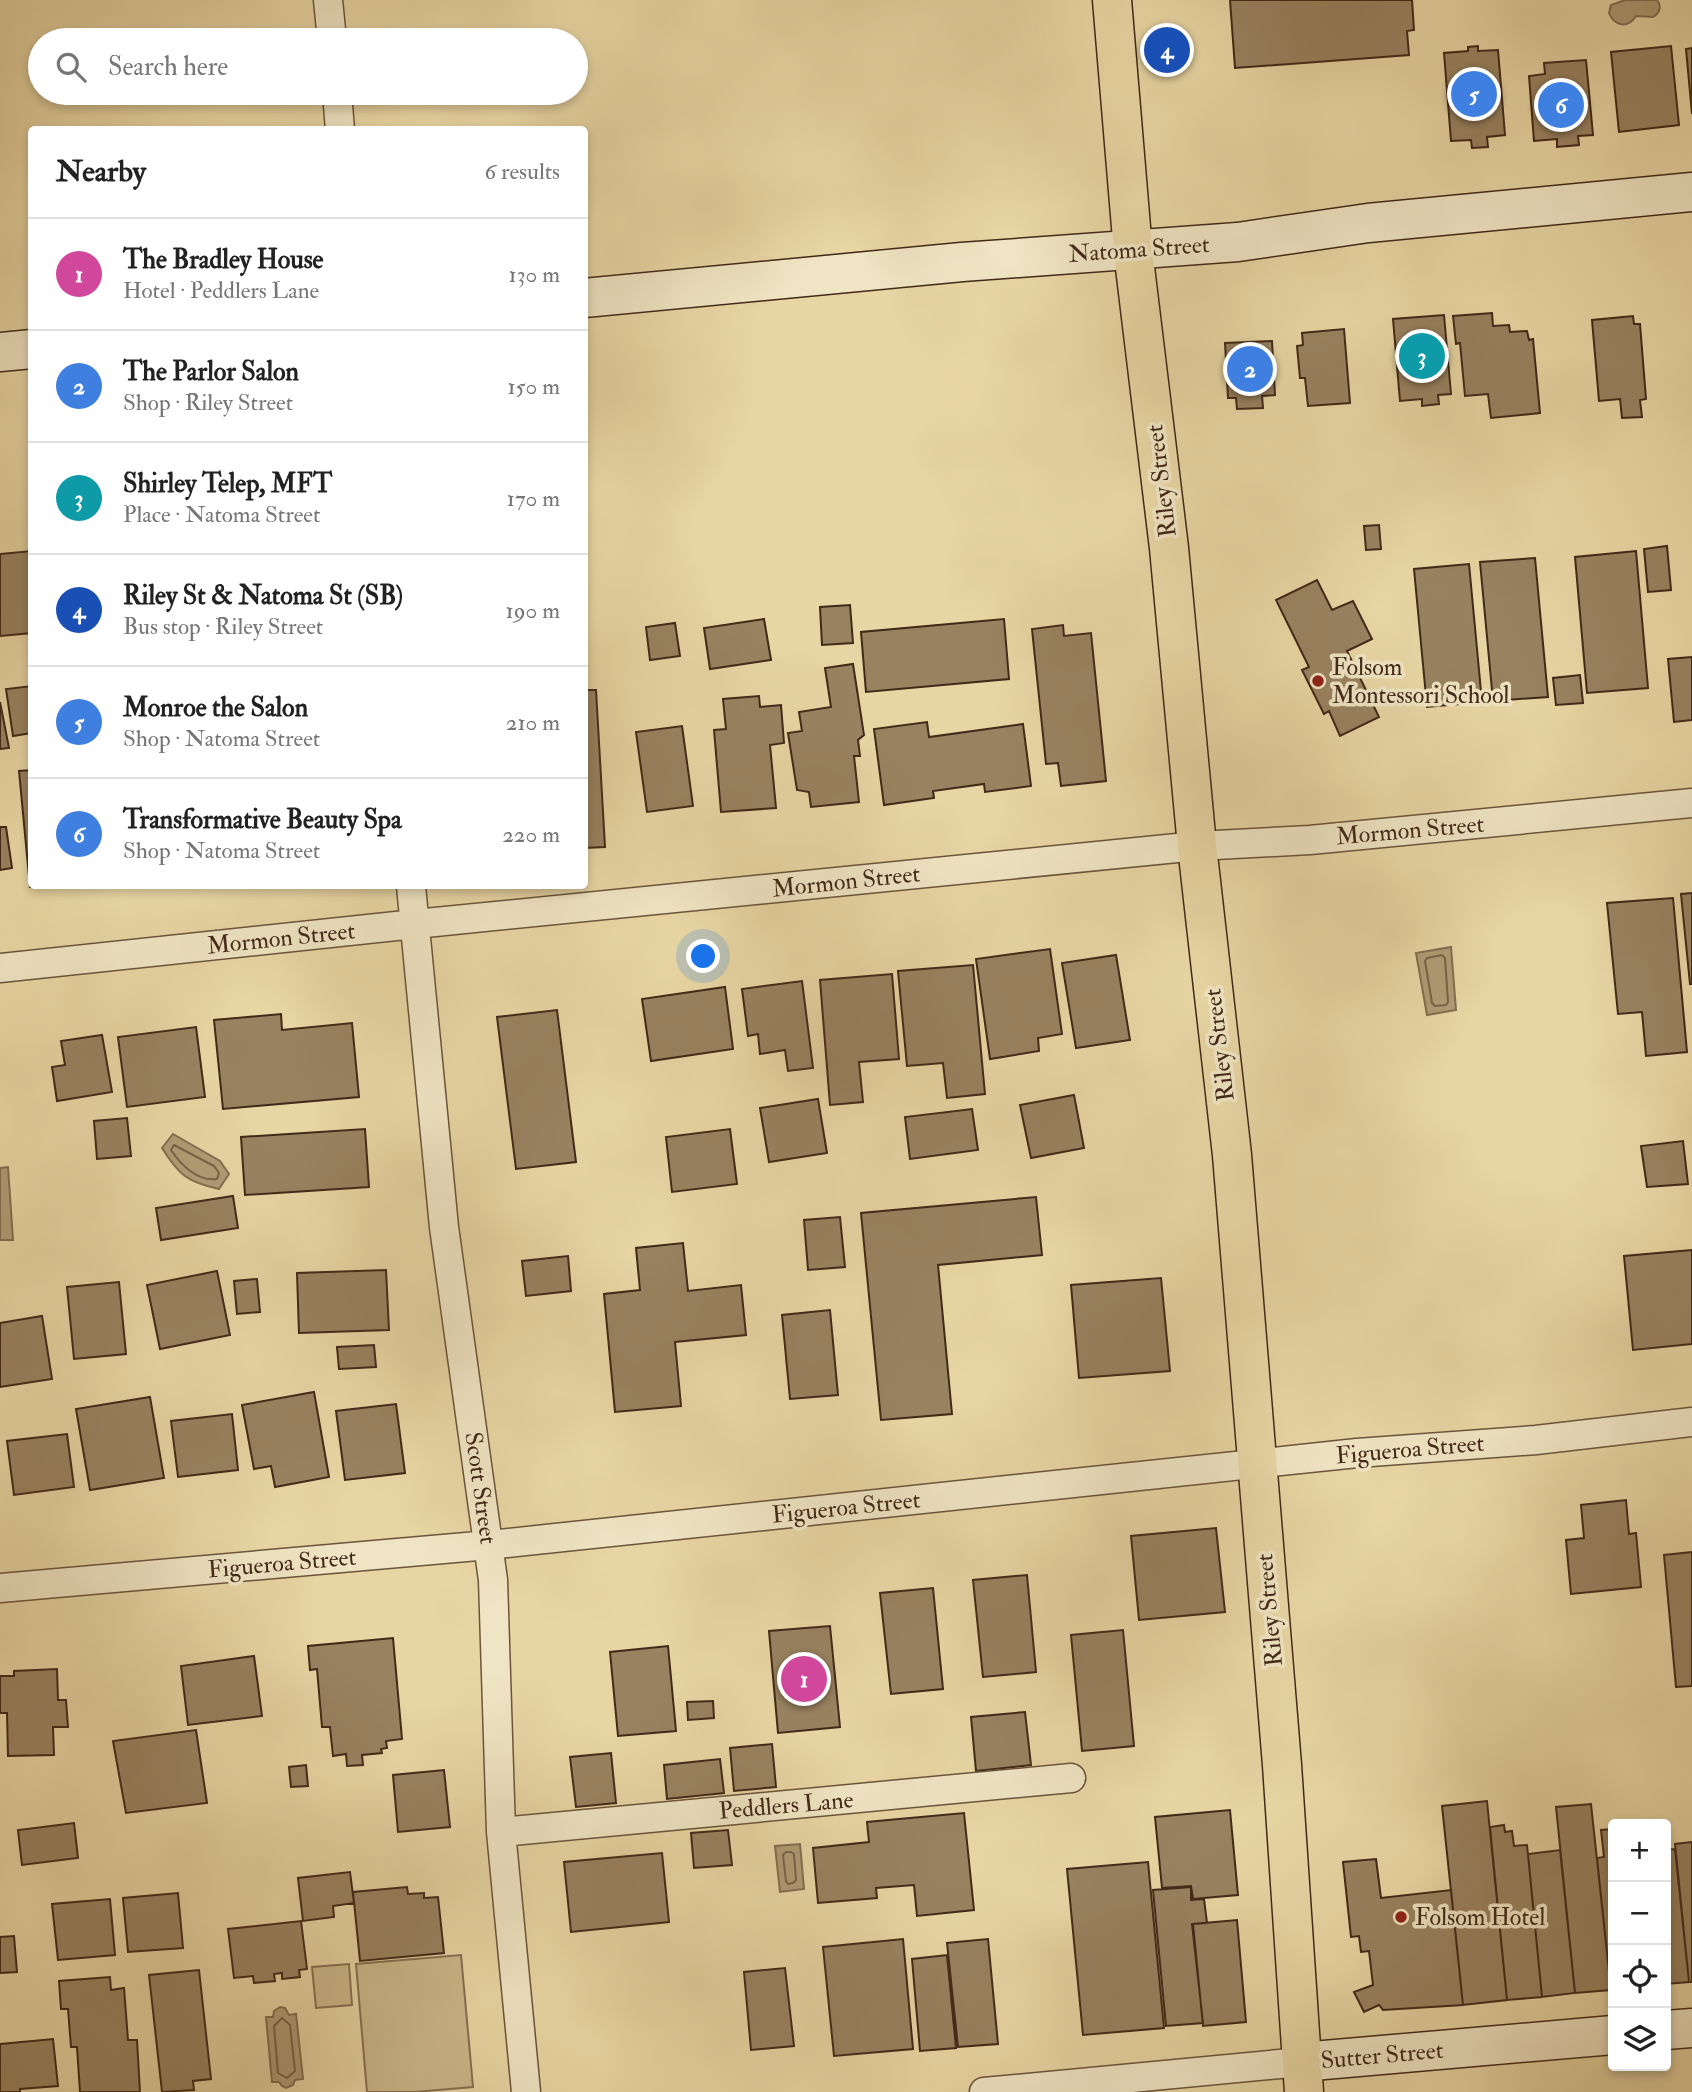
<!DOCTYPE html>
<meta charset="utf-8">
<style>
:root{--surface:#fff;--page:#f2f2f2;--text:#222;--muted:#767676;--line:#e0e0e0;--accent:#8f2418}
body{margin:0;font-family:"IM FELL Double Pica",serif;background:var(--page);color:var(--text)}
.controls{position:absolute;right:21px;bottom:21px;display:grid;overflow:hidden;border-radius:7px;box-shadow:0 4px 10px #0003}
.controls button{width:63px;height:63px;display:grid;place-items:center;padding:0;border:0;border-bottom:2px solid var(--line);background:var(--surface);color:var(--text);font:35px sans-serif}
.you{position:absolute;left:704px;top:957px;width:24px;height:24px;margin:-18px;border:5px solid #fff;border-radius:50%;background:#1a73e8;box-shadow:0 0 0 10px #1a73e833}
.badge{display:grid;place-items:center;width:46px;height:46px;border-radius:50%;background:var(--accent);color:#fff;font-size:23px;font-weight:700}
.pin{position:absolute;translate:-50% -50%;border:4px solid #fff;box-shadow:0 2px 7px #0006}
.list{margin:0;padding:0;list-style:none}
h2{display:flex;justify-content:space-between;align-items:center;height:91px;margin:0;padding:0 28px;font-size:30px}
h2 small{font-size:23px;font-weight:400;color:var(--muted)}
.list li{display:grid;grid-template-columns:46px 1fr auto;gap:21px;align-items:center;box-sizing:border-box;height:112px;padding:0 28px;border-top:2px solid var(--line)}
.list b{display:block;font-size:26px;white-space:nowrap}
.list p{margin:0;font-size:23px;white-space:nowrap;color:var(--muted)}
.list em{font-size:23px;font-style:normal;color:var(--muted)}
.icon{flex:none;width:38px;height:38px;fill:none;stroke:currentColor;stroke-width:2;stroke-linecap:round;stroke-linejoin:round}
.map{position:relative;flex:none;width:1692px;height:2092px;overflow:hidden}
.search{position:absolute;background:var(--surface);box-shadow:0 4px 10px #0003;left:28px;top:28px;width:560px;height:77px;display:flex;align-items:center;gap:18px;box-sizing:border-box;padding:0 24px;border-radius:38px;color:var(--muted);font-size:26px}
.panel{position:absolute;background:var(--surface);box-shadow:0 4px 10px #0003;left:28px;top:126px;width:560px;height:763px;border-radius:7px}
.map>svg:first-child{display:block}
</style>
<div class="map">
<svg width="1692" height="2092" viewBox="0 0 1692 2092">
<rect width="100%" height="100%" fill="#e7d5a3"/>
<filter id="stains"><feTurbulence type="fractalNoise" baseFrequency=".00286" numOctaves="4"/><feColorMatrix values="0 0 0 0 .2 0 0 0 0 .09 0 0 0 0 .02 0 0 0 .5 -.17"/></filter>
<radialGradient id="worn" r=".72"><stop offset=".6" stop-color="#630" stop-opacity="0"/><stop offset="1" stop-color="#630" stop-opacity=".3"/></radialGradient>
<path fill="#cbb88b" stroke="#867052" stroke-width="2" d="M461 1955 473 2087 415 2092H367L356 1964Z
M349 1964 352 2005 316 2008 312 1967Z"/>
<path fill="#af9b74" stroke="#836d4f" stroke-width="2" d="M1625 0H1657C1662 6 1660 13 1653 17L1636 16C1628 29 1614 26 1609 13L1611 5Z
M1451 947 1456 1010 1427 1015 1416 953Z
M173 1134 220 1161 229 1174 219 1189C187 1182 179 1175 162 1148Z
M8 1167 13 1240H0V1168Z
M800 1844 804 1889 780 1892 775 1846Z
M280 2007 285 2008 289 2015 296 2014 303 2079 295 2080 293 2085 286 2088 282 2086 279 2082H272L266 2017H273L274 2011Z"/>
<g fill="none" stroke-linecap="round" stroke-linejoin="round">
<path stroke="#786246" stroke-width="2" d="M1442 955 1445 958 1448 1002 1446 1005 1435 1006 1432 1003 1425 961 1427 958Z
M174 1145 214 1166 219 1173 217 1179C198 1182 181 1165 171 1150Z
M786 1852H791L794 1854 796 1880 793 1883 788 1884 786 1881 783 1855Z
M282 2018 290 2025 295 2071 287 2078 278 2073 274 2026Z"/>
</g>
<path fill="#988260" stroke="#422918" stroke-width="2" d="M1230 0H1412L1414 30 1407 31 1409 55 1235 68Z
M1478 46V51L1498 50 1505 135 1487 137 1488 147 1472 148 1471 140 1451 141 1444 53 1468 51V47Z
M1671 46 1679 125 1619 132 1611 52Z
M1692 48V114L1686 49Z
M1586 60 1593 135 1578 136 1579 145 1557 147V139L1534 141 1529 76 1545 74 1544 63Z
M1492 313 1493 326 1509 325 1510 332 1527 331 1529 340 1533 339 1540 413 1491 418 1488 394 1465 396 1460 343 1456 344 1453 316Z
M1444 315 1451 394 1438 395 1439 404 1422 406V399L1400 401 1393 319Z
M1633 316 1634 324H1640L1646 399 1640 400 1642 417 1622 418 1620 399 1599 401 1592 320Z
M1344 329 1350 403 1308 406 1305 378H1300L1297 346 1303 345 1302 333Z
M1272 341 1275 395 1262 396 1263 408 1237 409 1236 398H1228L1225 343Z
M1379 525 1381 549 1366 550 1364 526Z
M1667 546 1671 590 1648 592 1644 549Z
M32 551V633L0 636V554Z
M1636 551 1648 688 1587 693 1575 557Z
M1535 558 1548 697 1493 701 1480 562Z
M1469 564 1482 702 1427 707 1414 569Z
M1317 580 1332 610 1353 601 1372 639 1347 651 1379 717 1340 736 1329 711 1324 714 1302 670 1309 667 1276 600Z
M850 605 853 643 822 645 820 607Z
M764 619 771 660 710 669 704 628Z
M1004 619 1009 679 866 692 861 632Z
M675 623 680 656 650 660 646 627Z
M1063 625 1064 636 1091 633 1106 781 1061 786 1058 763 1046 764 1032 629Z
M1692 657V720L1674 722 1668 659Z
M853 664 864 735 858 740 860 756H854L859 802 811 807 809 792 797 790 788 733 802 731 799 712 831 707 825 668Z
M1580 675 1583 703 1556 705 1553 678Z
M32 686V733L13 736 6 689Z
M584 690H596L605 847 584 848Z
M759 696 760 707 781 705 784 743 770 745 776 808 721 812 714 730 726 729 723 699Z
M0 702 9 748 0 749Z
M927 722 929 737 1023 724 1031 786 985 792 984 784 933 791 934 798 884 805 874 729Z
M682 726 693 806 647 812 636 732Z
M32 770V886H49L30 887 19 771Z
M0 827H6L12 868 0 870Z
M1692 893V984H1690L1681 894Z
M1673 898 1687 1052 1646 1056 1642 1012 1618 1014 1607 903Z
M1050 949 1062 1034 1038 1038 1039 1051 990 1059 976 959Z
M1116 955 1130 1040 1076 1048 1062 963Z
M973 965 985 1094 947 1098 943 1063 907 1066 898 971Z
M892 974 899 1059 859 1062 863 1102 830 1105 820 980Z
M802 981 813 1068 788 1071 785 1050 760 1054 758 1034 748 1036 742 989Z
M725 987 733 1049 651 1061 642 999Z
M557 1010 576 1162 516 1169 497 1017Z
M281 1014 282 1030 352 1023 359 1097 223 1109 214 1020Z
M196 1027 205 1097 127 1107 118 1037Z
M102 1035 112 1092 57 1101 52 1067 65 1065 61 1041Z
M1074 1095 1084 1148 1031 1158 1020 1105Z
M818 1099 827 1153 769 1162 760 1108Z
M972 1109 978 1150 910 1159 905 1117Z
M127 1118 131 1156 97 1159 94 1121Z
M365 1129 369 1187 245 1195 241 1137Z
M730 1129 737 1184 672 1192 666 1137Z
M1683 1141 1688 1184 1647 1187 1641 1146Z
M233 1196 238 1228 161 1240 156 1208Z
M1036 1197 1042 1255 938 1265 952 1414 881 1420 861 1213Z
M840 1217 845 1267 808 1270 804 1220Z
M683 1243 688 1291 741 1285 746 1335 675 1342 681 1406 615 1412 604 1294 640 1290 636 1248Z
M1692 1250V1344L1633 1350 1624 1256Z
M568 1256 571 1291 526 1296 522 1261Z
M386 1270 389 1330 299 1333 297 1273Z
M217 1271 230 1335 160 1349 147 1285Z
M1161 1278 1170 1371 1079 1378 1071 1285Z
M257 1279 260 1312 237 1314 234 1281Z
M119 1282 126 1354 74 1359 67 1287Z
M830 1310 838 1395 790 1399 782 1315Z
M42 1316 52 1379 0 1387V1323Z
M374 1345 376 1367 339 1369 337 1347Z
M314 1392 329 1477 275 1487 271 1466 254 1469 242 1405Z
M150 1397 164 1478 90 1490 76 1409Z
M396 1404 405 1473 345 1480 336 1411Z
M232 1414 238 1470 178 1477 171 1421Z
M67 1434 74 1487 14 1495 7 1441Z
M1626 1500 1629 1534 1636 1533 1641 1587 1571 1594 1566 1540 1584 1538 1581 1505Z
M1216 1528 1225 1612 1139 1620 1131 1536Z
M1692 1552V1686L1676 1687 1664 1555Z
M1027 1575 1036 1672 983 1677 973 1580Z
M933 1588 943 1689 891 1694 880 1593Z
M830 1626 840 1727 778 1733 769 1631Z
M1123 1630 1134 1746 1082 1751 1071 1635Z
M393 1638 402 1739 386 1741 387 1748 381 1749 382 1753 362 1755 363 1765 347 1766 346 1754 333 1756 330 1727H322L317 1669 310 1670 308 1646Z
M668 1646 676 1731 618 1736 610 1652Z
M254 1656 262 1716 188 1725 181 1666Z
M57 1669 58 1700H66L68 1727H53L54 1755 8 1756 7 1713H0V1676H14V1671Z
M713 1701 714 1718 688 1720 687 1702Z
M1025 1712 1031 1765 976 1771 971 1717Z
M196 1730 207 1803 126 1813 113 1741Z
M772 1744 776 1787 734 1791 730 1748Z
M611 1753 616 1803 576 1807 570 1757Z
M720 1759 724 1793 667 1799 664 1765Z
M306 1765 308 1786 291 1787 289 1767Z
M444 1770 450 1827 398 1832 393 1775Z
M1487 1801 1507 2000 1463 2005 1442 1806Z
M1591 1804 1611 1990 1575 1993 1556 1807Z
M1230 1810 1238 1895 1193 1899 1191 1886 1162 1888 1155 1817Z
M964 1813 974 1910 917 1916 914 1885 876 1888 877 1898 818 1903 813 1848 869 1842 867 1822Z
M74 1823 78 1858 22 1865 18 1830Z
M1504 1825 1505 1832 1512 1831 1514 1846 1527 1845 1542 1997 1507 2000 1490 1827Z
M1613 1829V1989L1611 1990 1597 1858 1604 1857 1601 1830Z
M728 1830 732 1865 694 1868 691 1833Z
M1692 1842V1982H1689L1675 1844Z
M1675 1849 1689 1982 1666 1984V1850Z
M1560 1850 1575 1993 1542 1997 1528 1854Z
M662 1853 669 1922 571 1932 564 1862Z
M1376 1859 1381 1898 1451 1890 1463 2005 1383 2010 1379 2005 1364 2012 1354 1992 1373 1985 1369 1951 1361 1952 1359 1936 1351 1937 1343 1862Z
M1148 1862 1164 2028 1083 2035 1067 1869Z
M350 1872 354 1903 333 1906 334 1917 303 1921 298 1878Z
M407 1887 408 1894 424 1893V1898L438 1897 444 1953 360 1961 353 1892Z
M1191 1887V1900L1204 1899 1207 1923 1192 1924 1203 2023 1166 2026 1153 1890Z
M178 1893 183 1948 128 1952 123 1898Z
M110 1899 115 1955 58 1960 52 1904Z
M1237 1920 1246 2022 1203 2026 1193 1924Z
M301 1921 307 1969 299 1970 300 1977 282 1979V1973L274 1974 275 1981 254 1983 253 1976 234 1978 228 1929Z
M14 1936 17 1972 0 1973V1937Z
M903 1939 913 2049 834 2056 823 1947Z
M988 1939 998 2044 958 2047 947 1943Z
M947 1955 956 2048 920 2051 912 1959Z
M785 1968 794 2046 751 2050 744 1972Z
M199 1970 211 2079 193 2081 194 2090 162 2092 149 1975Z
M110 1977 111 1990 124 1988 128 2040H137L140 2092H80L77 2047H71L68 2009H61L59 1981Z
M53 2039 58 2086 20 2089V2092H0V2044Z"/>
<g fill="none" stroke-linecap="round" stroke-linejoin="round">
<defs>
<path id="street" d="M328 0 332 40
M337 93 340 130
M411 886 444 1227 493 1580 501 1832 526 2092
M0 968 415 924 1197 846 1310 840 1692 803
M0 1588 489 1545 1357 1453 1536 1440 1692 1422
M501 1832 1071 1778
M984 2092 1301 2062"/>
<path id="secondary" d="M584 298 962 262 1238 242 1368 223 1692 192
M0 352 32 349
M1666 2030 1692 2028
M1301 2062 1613 2035"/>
<path id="primary" d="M1112 0 1133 251 1169 548 1197 846 1232 1155 1282 1765 1304 2092"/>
</defs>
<use href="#street" stroke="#6b543b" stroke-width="31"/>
<use href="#secondary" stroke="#422918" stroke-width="41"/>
<use href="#primary" stroke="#422918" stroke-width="41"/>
<use href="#street" stroke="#efe4c3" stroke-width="28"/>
<use href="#secondary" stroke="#efe4c3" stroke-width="38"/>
<use href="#primary" stroke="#e7d5a3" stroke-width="38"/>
</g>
<g fill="#8f2418" stroke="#efe4c3" stroke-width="2.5">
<circle cx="1318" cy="681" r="7"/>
<circle cx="1401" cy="1917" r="7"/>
</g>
<g text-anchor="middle" stroke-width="7" stroke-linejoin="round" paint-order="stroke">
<g font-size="24" fill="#422918" stroke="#efe4c3">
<text transform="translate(1139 249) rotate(-4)" y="8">Natoma Street</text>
<text transform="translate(1161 481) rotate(-97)" y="8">Riley Street</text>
<text transform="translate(1410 830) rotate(-5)" y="8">Mormon Street</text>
<text transform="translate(846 881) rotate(-6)" y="8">Mormon Street</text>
<text transform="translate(281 938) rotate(-6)" y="8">Mormon Street</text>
<text transform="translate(1219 1045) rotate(-97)" y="8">Riley Street</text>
<text transform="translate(1410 1449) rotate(-5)" y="8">Figueroa Street</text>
<text transform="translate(481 1488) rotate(82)" y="8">Scott Street</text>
<text transform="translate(846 1507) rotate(-6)" y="8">Figueroa Street</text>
<text transform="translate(282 1563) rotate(-5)" y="8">Figueroa Street</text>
<text transform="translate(1269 1610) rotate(-95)" y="8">Riley Street</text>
<text transform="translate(786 1805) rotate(-5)" y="8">Peddlers Lane</text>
<text transform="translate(1382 2055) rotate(-5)" y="8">Sutter Street</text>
</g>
<g font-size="24" fill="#422918" stroke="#efe4c3" text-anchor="start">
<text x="1332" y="675">Folsom<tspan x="1332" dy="28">Montessori School</tspan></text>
<text x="1415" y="1925">Folsom Hotel</text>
</g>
</g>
<rect width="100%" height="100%" filter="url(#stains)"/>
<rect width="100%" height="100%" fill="url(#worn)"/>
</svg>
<div class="controls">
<button>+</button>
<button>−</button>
<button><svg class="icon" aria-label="locate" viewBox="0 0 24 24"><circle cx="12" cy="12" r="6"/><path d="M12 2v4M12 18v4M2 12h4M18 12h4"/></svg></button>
<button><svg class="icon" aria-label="layers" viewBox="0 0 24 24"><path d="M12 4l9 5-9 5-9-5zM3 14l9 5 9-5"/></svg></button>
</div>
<div class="you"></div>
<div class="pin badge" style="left:804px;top:1679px;background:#d1479c">1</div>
<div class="pin badge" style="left:1250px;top:369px;background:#3f7fe0">2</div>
<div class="pin badge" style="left:1422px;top:356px;background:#0f9aa8">3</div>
<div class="pin badge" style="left:1167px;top:50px;background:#1a4fb4">4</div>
<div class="pin badge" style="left:1474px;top:94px;background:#3f7fe0">5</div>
<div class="pin badge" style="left:1561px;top:105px;background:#3f7fe0">6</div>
<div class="search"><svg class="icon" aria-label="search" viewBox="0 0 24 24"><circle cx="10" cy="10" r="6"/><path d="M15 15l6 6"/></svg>Search here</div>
<section class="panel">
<h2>Nearby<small>6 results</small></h2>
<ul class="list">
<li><span class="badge" style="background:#d1479c">1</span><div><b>The Bradley House</b><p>Hotel · Peddlers Lane</p></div><em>130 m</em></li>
<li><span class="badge" style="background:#3f7fe0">2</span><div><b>The Parlor Salon</b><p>Shop · Riley Street</p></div><em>150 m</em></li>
<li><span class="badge" style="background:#0f9aa8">3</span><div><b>Shirley Telep, MFT</b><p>Place · Natoma Street</p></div><em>170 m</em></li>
<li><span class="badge" style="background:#1a4fb4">4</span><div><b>Riley St &amp; Natoma St (SB)</b><p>Bus stop · Riley Street</p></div><em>190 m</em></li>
<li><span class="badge" style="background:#3f7fe0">5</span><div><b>Monroe the Salon</b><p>Shop · Natoma Street</p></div><em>210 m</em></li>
<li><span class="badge" style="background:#3f7fe0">6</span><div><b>Transformative Beauty Spa</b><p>Shop · Natoma Street</p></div><em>220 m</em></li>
</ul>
</section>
</div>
